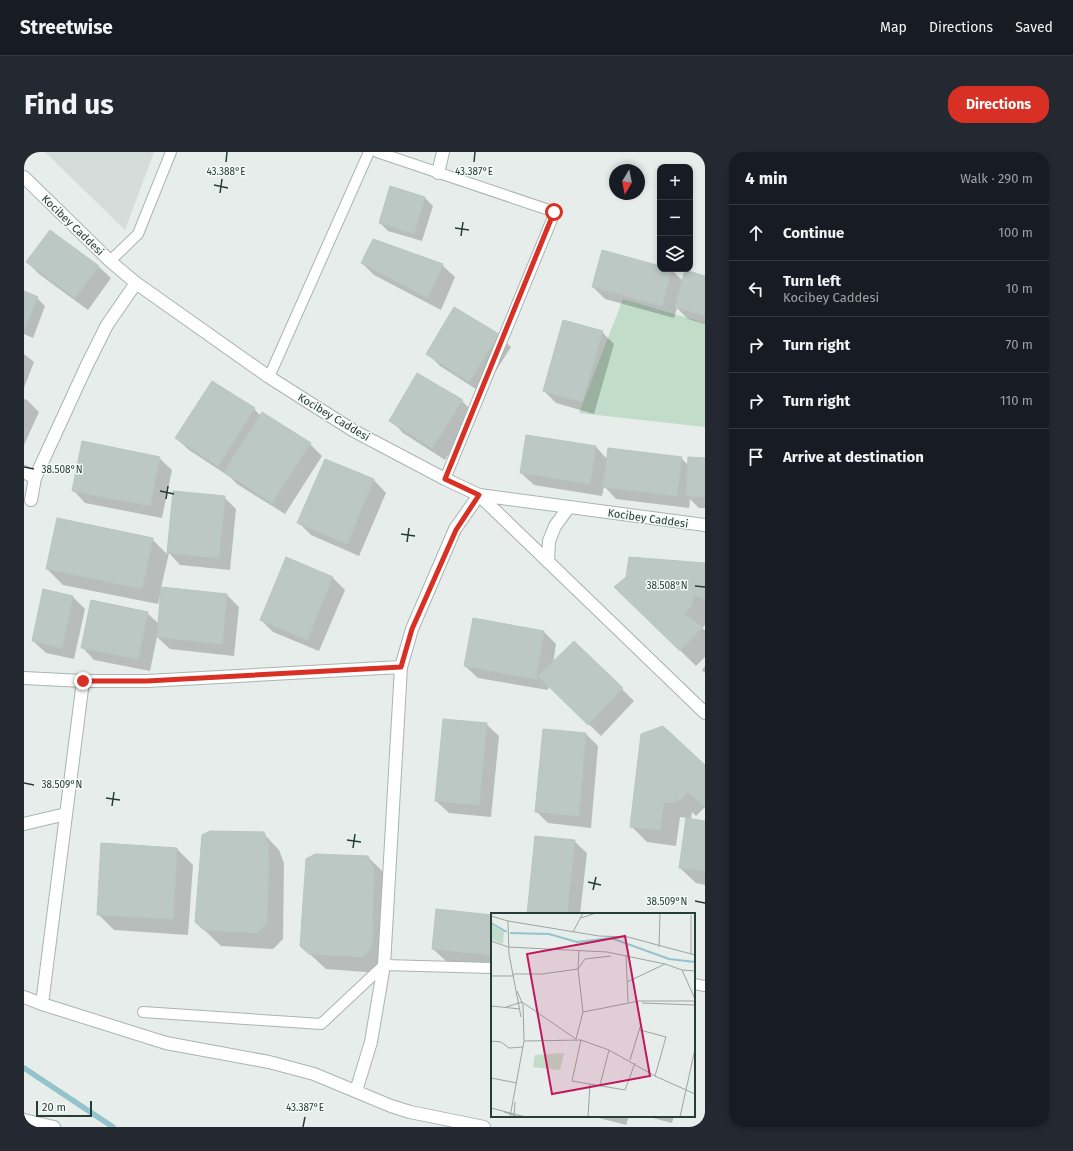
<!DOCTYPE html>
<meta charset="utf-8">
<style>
:root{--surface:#171b24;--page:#242831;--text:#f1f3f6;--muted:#9ea1a6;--line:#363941;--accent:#d93025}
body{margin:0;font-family:"Fira Sans",sans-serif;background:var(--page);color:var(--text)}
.controls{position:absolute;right:12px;top:12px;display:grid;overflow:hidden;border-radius:8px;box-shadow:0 2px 6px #0003}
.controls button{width:36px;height:36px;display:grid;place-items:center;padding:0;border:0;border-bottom:1px solid var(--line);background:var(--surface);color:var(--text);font:20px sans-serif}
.compass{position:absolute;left:585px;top:12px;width:36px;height:36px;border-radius:50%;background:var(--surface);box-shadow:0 2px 6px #0003;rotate:190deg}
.scale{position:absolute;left:12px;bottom:10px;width:56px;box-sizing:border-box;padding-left:4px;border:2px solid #263e38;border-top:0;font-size:11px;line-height:14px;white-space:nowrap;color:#263e38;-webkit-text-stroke:3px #f6faf8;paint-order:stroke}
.stop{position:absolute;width:12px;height:12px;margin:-9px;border:3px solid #d93025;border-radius:50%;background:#fff}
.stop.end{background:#d93025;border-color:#fff;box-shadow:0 1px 4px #0008}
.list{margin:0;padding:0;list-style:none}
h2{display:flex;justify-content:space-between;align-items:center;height:52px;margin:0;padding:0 16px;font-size:17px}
h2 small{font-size:13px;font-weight:400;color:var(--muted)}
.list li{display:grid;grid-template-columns:26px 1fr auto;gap:12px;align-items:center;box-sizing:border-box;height:56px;padding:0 16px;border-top:1px solid var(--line)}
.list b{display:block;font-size:15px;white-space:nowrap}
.list p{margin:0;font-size:13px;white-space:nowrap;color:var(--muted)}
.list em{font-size:13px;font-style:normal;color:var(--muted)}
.icon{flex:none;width:22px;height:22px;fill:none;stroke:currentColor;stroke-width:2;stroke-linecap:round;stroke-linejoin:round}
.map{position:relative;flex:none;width:681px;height:975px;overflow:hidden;border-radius:16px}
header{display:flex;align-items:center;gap:24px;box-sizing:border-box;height:56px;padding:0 20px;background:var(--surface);border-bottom:1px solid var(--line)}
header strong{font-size:19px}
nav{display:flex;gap:22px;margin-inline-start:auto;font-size:14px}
.intro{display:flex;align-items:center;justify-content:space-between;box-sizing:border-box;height:96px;padding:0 24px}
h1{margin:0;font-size:28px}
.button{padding:10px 18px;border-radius:16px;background:var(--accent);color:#fff;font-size:14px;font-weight:700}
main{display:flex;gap:24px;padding:0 24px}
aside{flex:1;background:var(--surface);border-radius:16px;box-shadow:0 2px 6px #0003}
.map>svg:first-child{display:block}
</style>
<header>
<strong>Streetwise</strong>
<nav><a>Map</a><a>Directions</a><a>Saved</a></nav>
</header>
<div class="intro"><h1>Find us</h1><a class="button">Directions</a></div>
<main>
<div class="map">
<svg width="681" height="975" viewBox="0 0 681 975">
<rect width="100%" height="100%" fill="#e6edea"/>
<path fill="#d4ddd9" d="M21 0H130L101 78Z"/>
<path fill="#c1dcc8" d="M599 147 681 171V275L555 261Z"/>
<path fill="#0003" d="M367 36 401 46 409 54 398 89 364 79 356 71Z
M3 110 74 114 87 126 64 158 15 122Z
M338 111 418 113 431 125 417 158 350 123Z
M636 115V117L648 118 659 129 681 125V172L664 167 653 156 650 166 581 147 569 135Z
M0 140 13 146 21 154 9 186 0 182Z
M431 156 475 183 487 195 458 241 416 214 404 202Z
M578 180 590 192 570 262 532 251 520 239Z
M0 202 10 210 0 236Z
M0 247 3 248 15 260 0 293Z
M438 249 450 261 421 308 379 281 367 268Z
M230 257 237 264 286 292 298 304 261 362 213 332 206 325 165 298 152 286Z
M503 284 572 295 583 307 657 306 665 314 681 307V356H675L666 347 665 356 592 347 580 334 578 344 510 333 497 321Z
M135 306 148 318 138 366 61 351 49 338Z
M301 308 350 328 362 341 335 404 287 383 275 371Z
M149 340 200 345 212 357 206 418 156 413 145 401 137 436 203 443 215 455 210 504 146 497 133 485 126 519 70 508 58 495 123 461 135 472 138 440H137L134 452 39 433 23 417 128 387 143 402Z
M263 406 309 426 321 438 295 499 249 480 237 468Z
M681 412V473L678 476 681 478V505L672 514 592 435Z
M48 444 61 457 50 507 22 501 9 489Z
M520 480 532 492 529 512 550 490 610 549 577 584 525 533 524 538 454 526 441 514Z
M681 514V521L678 518Z
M462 572 475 584 467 665 425 661 412 649Z
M520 578 562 582 574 594 567 676 524 671 512 659Z
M681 614V655L672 664 668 660 667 668 681 670V733L672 731 656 716 663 666 656 665 652 694 623 690 607 674Z
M239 681 255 698 260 711 259 787 249 797 197 794 172 770Z
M550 689 563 701 556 762H504Z
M153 697 169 713 164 783 90 778 74 762Z
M344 705 360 721 354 821 302 817 277 794Z
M468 764V814L422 809 409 797Z
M570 964H605L602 973 571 965Z
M621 964H650L648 971Z"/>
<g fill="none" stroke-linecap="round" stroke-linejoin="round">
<path stroke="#93c3cd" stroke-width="5.5" d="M0 916 89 975"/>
</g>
<path fill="#bbc8c3" stroke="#b8c6c1" d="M366 34 401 45 390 82 355 71Z
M26 78 75 114 51 146 2 110Z
M349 87 419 112 404 146 337 111Z
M578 98 636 114V117H648L638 154 568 135Z
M661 118 681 124V164L651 155Z
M0 139 14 145 0 178Z
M430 155 475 182 445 230 402 202Z
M539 168 579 179 558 250 519 239Z
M393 221 439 248 408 296 365 269Z
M188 229 231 256 194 314 151 286Z
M238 260 287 291 248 351 200 320Z
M502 283 572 294 566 332 496 321Z
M58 289 136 305 126 354 48 339Z
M584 296 658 305 653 344 579 335Z
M664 305 681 306V345L662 344Z
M301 307 350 327 323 392 273 371Z
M149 339 201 344 195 406 143 401Z
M33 366 129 386 118 437 22 417Z
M262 405 309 425 283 488 236 468Z
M605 405 681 411V446L670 443 667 455 660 462 679 475 656 499 590 435 602 425Z
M137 435 203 442 198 492 133 485Z
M19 437 49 444 38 496 8 489Z
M67 448 124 460 114 507 57 496Z
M449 466 520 479 512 527 440 514Z
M550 489 599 536 564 573 514 524Z
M419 567 463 571 455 653 411 649Z
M639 574 681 613V655L664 640 656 649 652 646V651L640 650 636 678 606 675 617 582Z
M519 577 562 581 555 664 511 660Z
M662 666 681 669V719L655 716Z
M186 679 240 680 245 694 243 771 233 781 180 778 171 770 178 683Z
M511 684 551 688 543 762H503Z
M77 691 153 696 149 767 73 763Z
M291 702 344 704 350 718 348 795 338 805 285 802 276 794 282 707Z
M412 757 468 763V803L408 797Z"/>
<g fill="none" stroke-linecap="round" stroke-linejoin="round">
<defs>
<path id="service" d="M353 0 531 60 421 327
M86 109 114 82 147 0
M245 225 345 0
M670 832 681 834
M119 860 297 872 360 813 468 816"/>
<path id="minor" d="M414 21 419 0
M0 25 86 109 112 131 245 225 330 279 421 327 455 343 681 373
M0 320 11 326
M7 348 11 326 63 213 83 173 112 131
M524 410 525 389 531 374 545 355
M0 526 59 529H123L377 515
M0 672 42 662
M0 845 18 852 142 891 245 910 290 922 367 954 386 960 460 975
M18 852 59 529
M332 939 347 890 360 813 377 515 388 477 431 377 455 343 681 561
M0 968 30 975"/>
</defs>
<use href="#service" stroke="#a9b5b1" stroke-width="12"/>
<use href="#minor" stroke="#a9b5b1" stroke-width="14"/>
<use href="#service" stroke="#fff" stroke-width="10"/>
<use href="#minor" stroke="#fff" stroke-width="12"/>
</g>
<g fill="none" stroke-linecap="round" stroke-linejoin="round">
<path stroke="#d93025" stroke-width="5" d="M59 529H123L377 515 388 477 432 378 455 343 421 327 530 60"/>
</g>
<path fill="none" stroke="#263e38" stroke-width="1.5" d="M202 10 203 0M450 10 451 0M190 33 204 36M196 41 198 27M431 76 445 78M437 84 439 70M0 315 10 317M136 339 150 342M142 347 144 334M377 382 391 384M383 390 385 376M671 434 681 435M0 631 10 633M82 646 96 648M88 654 90 640M323 688 337 690M329 696 331 682M564 730 577 733M569 738 572 725M671 749 681 751M279 975 281 965"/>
<g text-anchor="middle" stroke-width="3" stroke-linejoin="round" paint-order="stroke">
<g font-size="11" fill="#263e38" stroke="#f6faf8">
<text transform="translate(49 73) rotate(44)" y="4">Kocibey Caddesi</text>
<text transform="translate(310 265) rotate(31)" y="4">Kocibey Caddesi</text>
<text transform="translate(624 366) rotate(8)" y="4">Kocibey Caddesi</text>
</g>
</g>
<g transform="translate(467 761)">
<rect width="204" height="204" fill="#e6edea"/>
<path d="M0 12 13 18 12 31 0 26ZM73 140 69 157 42 154 44 142Z" fill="#c1dcc8"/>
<path fill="none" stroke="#93c3cd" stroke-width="2" d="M0 10 16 19M19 20 58 21 86 29 120 25 178 46 204 49"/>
<path fill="none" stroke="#99a7a3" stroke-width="1" d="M200 2V41M0 3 17 8 18 41 30 104M90 5 105 0M17 8 108 23 137 24 204 42M82 19 92 0M0 28 17 34 116 39 174 51 191 57 204 86M168 34 169 0M135 42 137 89M191 57 204 58M22 61H51L87 56 94 46 120 43M0 63H23M136 69 174 51M151 90 204 92M0 93 29 96M15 94 31 89 85 126 92 99 87 56 88 37M92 99 148 88H204M149 117 175 124 164 163M90 127 81 168 134 177 144 150M0 128 10 129 18 135 32 134M33 128 90 127 118 137 164 163 204 181M139 147 149 114M0 165 26 170M109 172 118 137M0 195 35 204M13 199 28 204M23 203 24 189M19 204 33 128 32 92 26 78M97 204 99 171M189 204 204 136"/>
<path fill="#c2185b" fill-opacity="0.15" stroke="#c2185b" stroke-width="2" d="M134 23 159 163 61 181 36 41Z"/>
<rect width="204" height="204" fill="none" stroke="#263e38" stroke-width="2"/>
</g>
<g font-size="10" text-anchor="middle" fill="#263e38" stroke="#f6faf8" stroke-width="3" stroke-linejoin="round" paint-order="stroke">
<text x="202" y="23">43.388°E</text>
<text x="450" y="23">43.387°E</text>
<text x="38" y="321">38.508°N</text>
<text x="643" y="437">38.508°N</text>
<text x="38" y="636">38.509°N</text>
<text x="643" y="753">38.509°N</text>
<text x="281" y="959">43.387°E</text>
</g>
</svg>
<div class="controls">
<button>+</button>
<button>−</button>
<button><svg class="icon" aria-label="layers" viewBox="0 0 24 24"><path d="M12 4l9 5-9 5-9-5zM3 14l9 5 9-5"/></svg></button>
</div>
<svg class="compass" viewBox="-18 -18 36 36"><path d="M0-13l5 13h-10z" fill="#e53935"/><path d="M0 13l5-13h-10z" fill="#9ea1a6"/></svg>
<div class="scale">20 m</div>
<div class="stop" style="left:530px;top:60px"></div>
<div class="stop end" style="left:59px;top:529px"></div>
</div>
<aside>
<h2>4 min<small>Walk · 290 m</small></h2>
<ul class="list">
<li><svg class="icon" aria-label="ahead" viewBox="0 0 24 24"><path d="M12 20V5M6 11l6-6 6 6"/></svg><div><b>Continue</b></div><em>100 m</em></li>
<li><svg class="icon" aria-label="left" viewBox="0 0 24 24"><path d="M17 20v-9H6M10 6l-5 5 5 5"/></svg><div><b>Turn left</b><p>Kocibey Caddesi</p></div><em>10 m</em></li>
<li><svg class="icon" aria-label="right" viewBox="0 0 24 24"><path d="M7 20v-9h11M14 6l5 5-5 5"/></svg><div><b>Turn right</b></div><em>70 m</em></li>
<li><svg class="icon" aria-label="right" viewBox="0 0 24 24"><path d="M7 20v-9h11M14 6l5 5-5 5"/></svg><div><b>Turn right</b></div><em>110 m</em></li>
<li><svg class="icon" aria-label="arrive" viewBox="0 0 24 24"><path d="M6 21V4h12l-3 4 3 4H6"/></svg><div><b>Arrive at destination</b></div></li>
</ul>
</aside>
</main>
